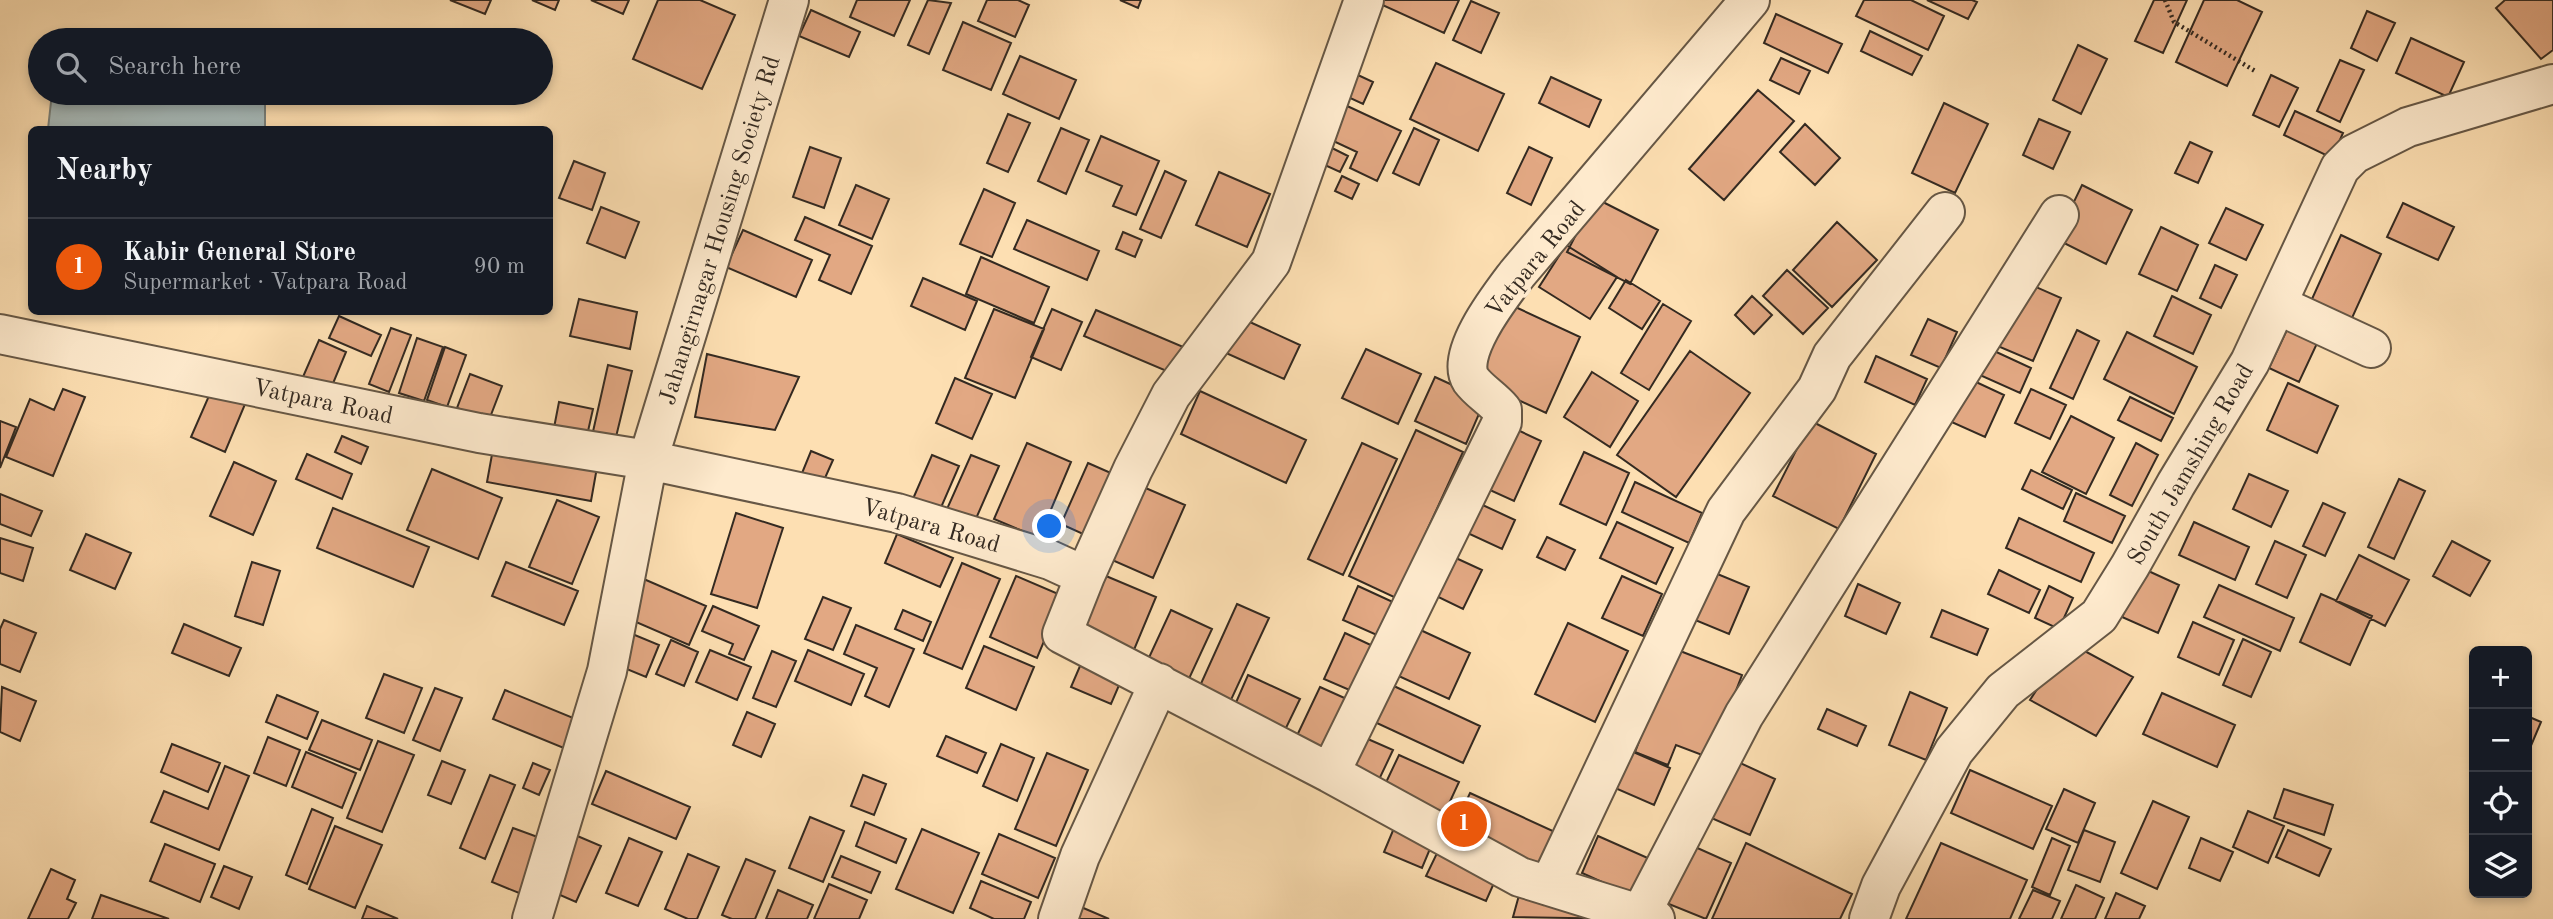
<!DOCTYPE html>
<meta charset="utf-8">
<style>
:root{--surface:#171b24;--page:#242831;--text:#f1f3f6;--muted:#9ea1a6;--line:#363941;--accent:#ea580c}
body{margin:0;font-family:"Old Standard TT",serif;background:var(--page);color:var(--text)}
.controls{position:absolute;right:21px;bottom:21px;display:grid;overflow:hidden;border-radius:10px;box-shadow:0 4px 10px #0003}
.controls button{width:63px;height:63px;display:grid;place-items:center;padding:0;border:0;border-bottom:2px solid var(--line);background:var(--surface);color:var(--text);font:35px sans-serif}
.you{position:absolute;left:1050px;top:527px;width:24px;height:24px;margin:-18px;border:5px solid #fff;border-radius:50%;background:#1a73e8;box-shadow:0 0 0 10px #1a73e833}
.badge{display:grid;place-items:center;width:46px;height:46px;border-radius:50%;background:var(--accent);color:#fff;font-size:23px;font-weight:700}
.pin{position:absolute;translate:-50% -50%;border:4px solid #fff;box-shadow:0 2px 7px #0006}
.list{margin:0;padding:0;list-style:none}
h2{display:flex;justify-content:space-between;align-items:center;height:91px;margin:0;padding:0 28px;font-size:30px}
h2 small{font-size:23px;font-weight:400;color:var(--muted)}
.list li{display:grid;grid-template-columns:46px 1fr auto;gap:21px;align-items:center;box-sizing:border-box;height:98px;padding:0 28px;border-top:2px solid var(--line)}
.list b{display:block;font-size:26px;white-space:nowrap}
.list p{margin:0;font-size:23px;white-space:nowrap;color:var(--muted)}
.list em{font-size:23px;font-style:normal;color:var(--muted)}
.icon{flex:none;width:38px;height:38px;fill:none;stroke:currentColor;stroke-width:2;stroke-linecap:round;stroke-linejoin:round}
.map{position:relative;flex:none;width:2553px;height:919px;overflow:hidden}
.search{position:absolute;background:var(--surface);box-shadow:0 4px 10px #0003;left:28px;top:28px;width:525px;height:77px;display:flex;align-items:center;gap:18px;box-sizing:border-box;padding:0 24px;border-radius:38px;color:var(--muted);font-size:26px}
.panel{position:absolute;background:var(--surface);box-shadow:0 4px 10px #0003;left:28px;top:126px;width:525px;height:189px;border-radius:10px}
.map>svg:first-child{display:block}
</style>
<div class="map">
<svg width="2553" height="919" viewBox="0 0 2553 919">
<rect width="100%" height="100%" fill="#fddfb2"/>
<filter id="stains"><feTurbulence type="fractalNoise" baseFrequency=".00286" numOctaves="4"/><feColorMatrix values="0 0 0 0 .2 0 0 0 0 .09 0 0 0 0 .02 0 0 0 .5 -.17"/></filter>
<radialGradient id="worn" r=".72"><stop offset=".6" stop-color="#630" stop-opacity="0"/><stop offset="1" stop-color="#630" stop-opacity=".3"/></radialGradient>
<path fill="#a5b9b9" stroke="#78807c" stroke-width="2" d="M52 93H256L265 100V127L48 129Z"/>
<path fill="#e2a883" stroke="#342a21" stroke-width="2" d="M450 0H491L485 14Z
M532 0H559L555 10Z
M591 0H629L623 14Z
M658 0H700L735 15 702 89 633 59Z
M857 0H910L894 36 850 17Z
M928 0 951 3 929 54 908 45Z
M987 0H1018L1029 5 1015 37 978 21Z
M1120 0H1141L1138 8Z
M1379 0H1459L1444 33 1378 3Z
M1864 0H1911L1944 16 1928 50 1856 16Z
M1927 0H1972L1977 2 1968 19Z
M2154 0H2187L2163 53 2135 41Z
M2204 0H2237L2262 12 2227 86 2176 62Z
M2505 0H2553V50L2541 59 2496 8Z
M1471 1 1499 13 1481 53 1453 40Z
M811 10 860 32 849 57 799 36Z
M2367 11 2395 23 2377 61 2351 48Z
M1776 14 1842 44 1828 73 1764 43Z
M963 22 1011 43 991 90 943 70Z
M1870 31 1922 56 1912 75 1861 51Z
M2411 38 2464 62 2448 97 2396 73Z
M2078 45 2107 59 2081 114 2053 100Z
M1020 56 1076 80 1059 119 1003 94Z
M1781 58 1810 71 1799 94 1770 80Z
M2340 60 2364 70 2340 122 2317 111Z
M1436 63 1504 94 1478 151 1410 119Z
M1345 69 1373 82 1363 104 1335 91Z
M2271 75 2298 88 2279 127 2253 115Z
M1551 77 1601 100 1589 127 1539 103Z
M1758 90 1794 121 1724 200 1689 169Z
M1944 103 1988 124 1955 193 1912 173Z
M1345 105 1401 131 1377 181 1350 168 1357 152 1329 139Z
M2295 111 2343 133 2332 158 2284 135Z
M1008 114 1030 123 1008 172 987 163Z
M2039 119 2070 132 2053 169 2023 155Z
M1805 124 1840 158 1815 185 1780 152Z
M1061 128 1089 140 1066 194 1038 181Z
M1414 128 1439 140 1419 185 1393 173Z
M1101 136 1159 161 1136 215 1113 206 1122 186 1086 171Z
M2190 142 2212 152 2198 183 2175 173Z
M1324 144 1348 156 1340 172 1316 161Z
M810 147 841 158 824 208 793 197Z
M1529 147 1552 158 1531 205 1507 193Z
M574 161 605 173 592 210 559 198Z
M1165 171 1186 181 1161 238 1140 229Z
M1219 172 1270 194 1247 247 1196 225Z
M1342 176 1359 184 1352 199 1335 191Z
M856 185 889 199 872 239 839 225Z
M2082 185 2132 210 2106 264 2056 239Z
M984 189 1015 203 992 257 960 244Z
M1595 198 1658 230 1630 284 1567 252Z
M2403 203 2454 227 2438 260 2387 237Z
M601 207 639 222 625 258 587 243Z
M2226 208 2263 225 2246 260 2209 243Z
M805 217 872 246 851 294 819 280 830 255 795 240Z
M1027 220 1099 251 1087 280 1014 249Z
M1837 222 1877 260 1832 307 1793 270Z
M2161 227 2198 245 2177 291 2139 274Z
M743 230 812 260 796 297 726 267Z
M1123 232 1142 240 1135 257 1116 249Z
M2341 235 2381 254 2347 329 2307 310Z
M1566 245 1617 277 1590 319 1539 287Z
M981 257 1049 287 1034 323 966 294Z
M2215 265 2237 275 2221 308 2200 298Z
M1787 270 1828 308 1803 334 1763 296Z
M2002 272 2061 298 2033 361 1974 336Z
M923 278 977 301 965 330 911 306Z
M1626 280 1660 301 1642 329 1609 308Z
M1752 296 1772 315 1754 334 1735 315Z
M2172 296 2211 315 2193 354 2154 336Z
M579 299 637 312 630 349 570 336Z
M1663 304 1691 321 1649 390 1621 373Z
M1511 305 1580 337 1546 413 1476 380Z
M994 309 1044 329 1015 398 965 378Z
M1052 309 1082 322 1061 370 1031 357Z
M1096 310 1188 349 1176 375 1084 336Z
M339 316 381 335 371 356 329 338Z
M1241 318 1300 345 1284 379 1226 353Z
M1928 319 1957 332 1941 368 1911 355Z
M2290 323 2320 337 2299 382 2269 368Z
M391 328 411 335 389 392 369 384Z
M2077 330 2099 341 2073 399 2050 388Z
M2127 332 2197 367 2174 414 2104 379Z
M1964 337 2031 368 2020 393 1953 363Z
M417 338 443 347 424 401 399 393Z
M319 340 346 352 327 398 299 386Z
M445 347 466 355 447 407 427 400Z
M1366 349 1421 374 1398 424 1342 398Z
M1690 351 1750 393 1676 497 1617 455Z
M707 354 799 377 775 430 695 417Z
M1876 356 1927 379 1915 405 1865 382Z
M608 365 632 371 615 441 592 436Z
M1946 368 2004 395 1985 437 1927 411Z
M1592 372 1638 401 1610 447 1564 417Z
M470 374 502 386 489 420 457 408Z
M1435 377 1485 400 1466 444 1415 421Z
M955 378 992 394 972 439 936 423Z
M215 382 248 397 225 452 191 437Z
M2288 383 2338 406 2317 453 2267 430Z
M63 389 85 397 53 476 6 457 30 399 54 410Z
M2031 389 2066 405 2050 439 2015 423Z
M1200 391 1306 440 1286 483 1181 434Z
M2130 397 2173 418 2161 441 2118 420Z
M559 402 593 409 586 440 553 433Z
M2071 416 2114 438 2086 494 2042 472Z
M0 421 16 427 0 468Z
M1811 421 1876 454 1839 529 1773 496Z
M1509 426 1541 441 1514 501 1481 486Z
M1416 430 1463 452 1396 598 1349 576Z
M342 436 368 447 361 464 335 452Z
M495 438 599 456 591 501 487 482Z
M1027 443 1071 462 1039 538 994 519Z
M1362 443 1397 459 1343 575 1308 559Z
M2136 443 2158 455 2132 506 2110 495Z
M811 451 833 460 821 487 800 478Z
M1584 452 1629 473 1606 525 1560 504Z
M307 454 352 474 342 499 296 479Z
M932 455 959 466 936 519 909 508Z
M971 455 999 466 971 530 943 518Z
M234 462 276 481 253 535 210 516Z
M1088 463 1120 477 1094 539 1061 524Z
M432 469 502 498 478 559 407 530Z
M2031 470 2072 490 2063 509 2022 489Z
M2249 474 2288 491 2271 527 2233 509Z
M2399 479 2425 491 2394 559 2368 547Z
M1635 482 1702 513 1689 543 1622 512Z
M1134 483 1185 505 1153 578 1103 556Z
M2076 493 2125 516 2112 543 2064 521Z
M0 494 42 511 31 536 0 524Z
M557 500 599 517 572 584 529 567Z
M1474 501 1515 520 1502 549 1461 530Z
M2323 503 2345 513 2325 556 2303 546Z
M333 508 429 547 413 587 317 548Z
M736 513 783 528 757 608 711 594Z
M2019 518 2094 553 2081 582 2006 548Z
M1617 522 1673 548 1656 584 1600 558Z
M2194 522 2249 547 2235 580 2179 555Z
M86 534 131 553 115 589 70 570Z
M897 534 953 558 940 587 885 563Z
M1547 537 1575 550 1565 570 1537 557Z
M0 538 33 548 23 581 0 573Z
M2275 541 2306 555 2287 598 2256 584Z
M2452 541 2490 561 2470 596 2433 576Z
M1445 553 1482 570 1463 609 1428 592Z
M2359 555 2409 580 2385 626 2336 601Z
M1686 561 1749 587 1729 634 1666 608Z
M252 562 280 571 263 625 235 616Z
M506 562 578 591 564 625 492 596Z
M962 563 1000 579 962 669 924 653Z
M2144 569 2179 585 2158 633 2122 617Z
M623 570 706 606 689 645 606 609Z
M1999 570 2040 590 2029 613 1988 594Z
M1016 576 1063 596 1037 658 990 637Z
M1106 576 1156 597 1131 657 1081 635Z
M1622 576 1662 594 1643 636 1602 618Z
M1858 584 1900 603 1886 634 1845 616Z
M2219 585 2294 618 2280 651 2204 617Z
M1358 586 1395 603 1379 636 1343 620Z
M2049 586 2073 598 2059 629 2035 618Z
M2321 594 2372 616 2350 665 2300 642Z
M823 597 851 608 833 650 805 639Z
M1237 604 1269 618 1230 702 1199 688Z
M713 606 759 626 744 660 729 654 733 644 702 631Z
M903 610 931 622 923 641 895 629Z
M1171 610 1212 629 1187 683 1146 664Z
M1942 610 1988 629 1977 655 1931 637Z
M4 620 36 633 20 672 0 664V629Z
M2193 622 2234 640 2219 675 2178 657Z
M1568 623 1628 651 1595 722 1535 694Z
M184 624 241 648 229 676 172 653Z
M856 625 914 649 889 707 865 696 877 668 844 654Z
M613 626 659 645 646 677 600 658Z
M1414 627 1470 653 1449 699 1392 673Z
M1345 633 1375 647 1354 692 1324 679Z
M2243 639 2271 652 2251 697 2223 685Z
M671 640 698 652 684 686 656 674Z
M2068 642 2133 677 2096 736 2030 700Z
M984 646 1034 667 1016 710 966 688Z
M1675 649 1742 675 1710 758 1676 745 1668 765 1635 752Z
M710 650 751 667 737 700 696 682Z
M808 650 864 674 851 705 795 681Z
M772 651 796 661 776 707 753 698Z
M1086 652 1126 669 1111 704 1071 687Z
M384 674 422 688 404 733 366 718Z
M1248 675 1300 699 1285 730 1234 707Z
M1383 681 1480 726 1463 763 1366 718Z
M2 687 36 701 20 741 0 732Z
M1320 687 1349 700 1323 758 1293 744Z
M435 688 462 698 440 751 413 740Z
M505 690 583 722 571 751 493 719Z
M1910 692 1947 708 1926 760 1889 745Z
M2162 693 2235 725 2217 767 2143 734Z
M277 695 318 712 307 739 266 722Z
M1827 709 1866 726 1857 746 1818 729Z
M747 712 775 724 761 757 733 745Z
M2527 716 2541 722 2527 755Z
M322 720 372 740 360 770 309 750Z
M946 736 986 753 977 773 937 756Z
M1361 736 1393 750 1375 788 1343 773Z
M268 737 300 750 286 786 254 773Z
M378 741 414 755 382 832 347 818Z
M172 744 220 763 208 792 161 772Z
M1001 744 1034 758 1017 801 983 786Z
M1615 744 1670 768 1654 805 1599 781Z
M306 752 356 773 342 808 292 787Z
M1047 753 1088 770 1056 846 1015 829Z
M1399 755 1459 782 1441 821 1381 793Z
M1725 756 1775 779 1750 835 1700 813Z
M442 761 465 770 451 804 428 795Z
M533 763 550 770 539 795 523 788Z
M225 766 249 776 219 850 151 822 164 791 208 809Z
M1970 770 2052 806 2033 849 1951 813Z
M606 771 690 807 676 839 592 804Z
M490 775 515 785 485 859 460 848Z
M863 775 886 784 874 815 851 806Z
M2064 789 2095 803 2078 843 2046 829Z
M2284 789 2333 805 2324 835 2274 818Z
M1470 793 1555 832 1537 871 1452 832Z
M2153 801 2189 817 2157 889 2121 873Z
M312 809 333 818 307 884 286 875Z
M2248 811 2284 826 2268 863 2233 847Z
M810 817 844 831 823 882 789 868Z
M865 822 906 839 896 863 856 846Z
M335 826 382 845 355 908 309 889Z
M513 828 546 840 524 895 492 882Z
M1394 828 1432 844 1422 868 1384 852Z
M922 829 979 853 953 913 896 889Z
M2084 830 2115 842 2100 882 2068 870Z
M2288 830 2331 849 2319 876 2276 857Z
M568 832 601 846 576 902 544 888Z
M999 834 1055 858 1038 898 982 874Z
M1598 836 1650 859 1633 896 1582 873Z
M629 838 662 852 638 906 606 893Z
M1675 838 1731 863 1706 919 1649 896Z
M2052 838 2070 846 2050 895 2032 887Z
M2201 838 2233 852 2220 881 2189 868Z
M1746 843 1852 894 1840 919H1712Z
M1941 843 2027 880 2010 919H1906Z
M165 844 215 864 200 902 150 881Z
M1439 849 1498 874 1486 901 1426 876Z
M688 854 719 867 697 919H688L665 909Z
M841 856 880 872 871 893 832 877Z
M746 859 775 871 755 919H732L722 915Z
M224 866 252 877 239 909 211 897Z
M51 869 75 880 67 899 76 903 68 919H28Z
M981 881 1031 902 1024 919H994L970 908Z
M829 884 867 900 859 919H814Z
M2076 885 2104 898 2095 919H2061Z
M1521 888 1628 919 1513 917Z
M778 890 813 905 807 919H766Z
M2033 890 2060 901 2052 919H2019Z
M2116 893 2145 906 2139 919H2105Z
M101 895 169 919H92Z
M1074 904 1109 919H1067Z
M367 906 398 919H362Z"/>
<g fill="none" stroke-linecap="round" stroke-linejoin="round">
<defs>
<path id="minor" d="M2278 305 2371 348
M0 334 479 433 648 460 897 513 1050 560 1085 576 1062 634 1330 773 1520 877 1655 919
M1085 576 1133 469 1171 395 1271 262 1364 0
M1330 773 1502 422V410C1493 399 1479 391 1471 380 1454 354 1502 294 1517 274L1750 0
M1549 886 1726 511 1817 389 1832 356 1945 212
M532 919 607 671 648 460 789 0
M1058 919 1080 856 1159 683
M1638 919 1744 715 2059 215
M1869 919 1881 886 1954 751 2003 691 2099 616 2130 566 2176 484 2250 362 2340 168 2354 154 2408 127 2553 84"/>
</defs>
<use href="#minor" stroke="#665745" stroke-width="42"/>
<path stroke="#342a21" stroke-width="4.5" stroke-dasharray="2 3.5" stroke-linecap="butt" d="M2165 0 2174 22 2255 71"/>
<use href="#minor" stroke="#feeacd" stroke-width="38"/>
</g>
<g text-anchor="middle" stroke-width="7" stroke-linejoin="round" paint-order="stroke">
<g font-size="24" fill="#342a21" stroke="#feeacd">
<text transform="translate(719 230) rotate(-73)" y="8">Jahangirnagar Housing Society Rd</text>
<text transform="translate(1535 259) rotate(-51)" y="8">Vatpara Road</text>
<text transform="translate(323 401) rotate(12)" y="8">Vatpara Road</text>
<text transform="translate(2190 464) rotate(-60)" y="8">South Jamshing Road</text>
<text transform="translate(931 525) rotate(16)" y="8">Vatpara Road</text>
</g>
</g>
<rect width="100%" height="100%" filter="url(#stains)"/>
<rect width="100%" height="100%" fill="url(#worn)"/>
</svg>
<div class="controls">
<button>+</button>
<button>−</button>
<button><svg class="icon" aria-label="locate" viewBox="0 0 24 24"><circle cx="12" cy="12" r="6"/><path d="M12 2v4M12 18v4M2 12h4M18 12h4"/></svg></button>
<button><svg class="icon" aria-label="layers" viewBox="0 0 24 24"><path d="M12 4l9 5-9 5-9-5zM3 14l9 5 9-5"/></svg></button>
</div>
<div class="you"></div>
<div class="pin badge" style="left:1464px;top:824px">1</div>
<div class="search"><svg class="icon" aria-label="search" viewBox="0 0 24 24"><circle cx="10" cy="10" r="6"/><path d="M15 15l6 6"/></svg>Search here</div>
<section class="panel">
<h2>Nearby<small></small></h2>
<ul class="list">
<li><span class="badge">1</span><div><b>Kabir General Store</b><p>Supermarket · Vatpara Road</p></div><em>90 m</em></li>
</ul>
</section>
</div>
